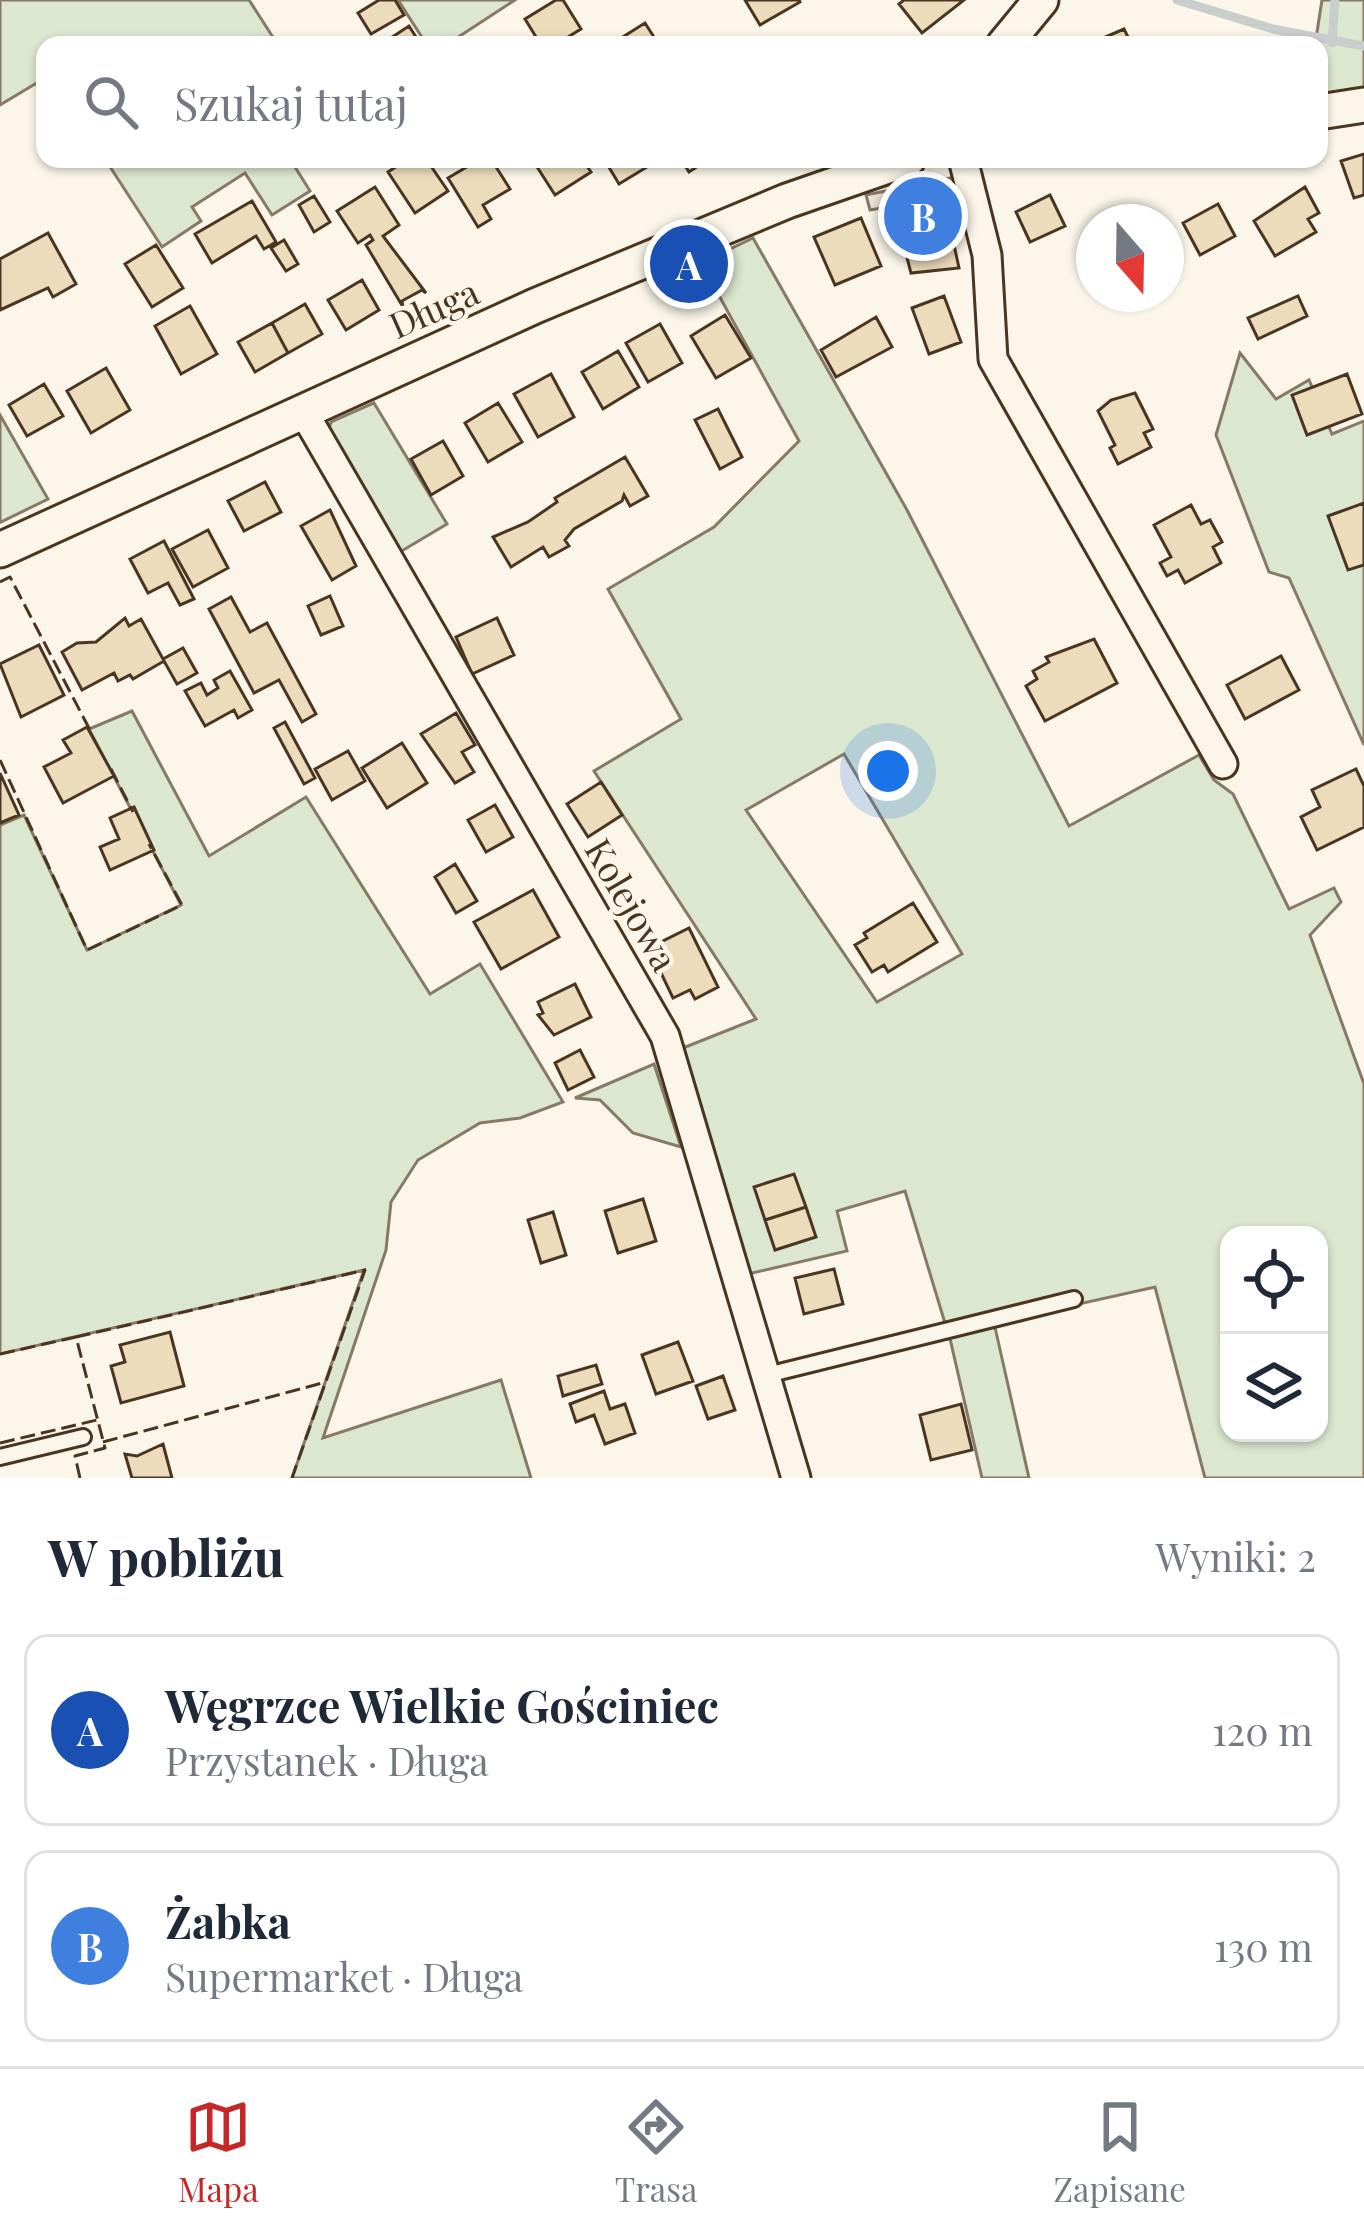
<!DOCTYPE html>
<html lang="pl">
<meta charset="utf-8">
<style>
:root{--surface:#fff;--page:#f2f2f3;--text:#1f2937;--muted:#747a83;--line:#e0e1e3;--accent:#c62828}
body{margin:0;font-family:"Playfair Display",serif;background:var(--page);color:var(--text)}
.controls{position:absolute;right:36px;bottom:36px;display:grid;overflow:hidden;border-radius:24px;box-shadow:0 3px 9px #0004}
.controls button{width:108px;height:108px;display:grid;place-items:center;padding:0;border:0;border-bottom:3px solid var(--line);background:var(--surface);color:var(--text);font:60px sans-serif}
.compass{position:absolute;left:1076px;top:204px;width:108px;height:108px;border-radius:50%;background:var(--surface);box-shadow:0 3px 9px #0004;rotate:160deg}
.you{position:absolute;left:888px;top:771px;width:42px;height:42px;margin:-30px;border:9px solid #fff;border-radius:50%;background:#1a73e8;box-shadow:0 0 0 18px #1a73e833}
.badge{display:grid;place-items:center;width:78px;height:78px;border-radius:50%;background:var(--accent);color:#fff;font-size:39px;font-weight:700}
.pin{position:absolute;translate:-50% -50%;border:6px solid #fff;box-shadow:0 3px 12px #0006}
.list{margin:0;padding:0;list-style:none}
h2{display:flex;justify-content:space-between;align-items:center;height:156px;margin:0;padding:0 48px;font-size:51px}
h2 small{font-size:39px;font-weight:400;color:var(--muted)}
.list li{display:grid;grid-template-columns:78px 1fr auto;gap:36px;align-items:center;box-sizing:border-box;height:192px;margin:0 24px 24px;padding:0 24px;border:3px solid var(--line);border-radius:24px}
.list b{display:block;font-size:45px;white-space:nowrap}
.list p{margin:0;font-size:39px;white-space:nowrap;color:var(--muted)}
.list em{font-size:39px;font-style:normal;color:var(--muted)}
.icon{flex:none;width:66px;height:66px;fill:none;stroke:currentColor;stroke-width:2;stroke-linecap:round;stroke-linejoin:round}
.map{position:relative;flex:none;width:1364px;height:1478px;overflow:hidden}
.search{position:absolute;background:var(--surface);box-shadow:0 3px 9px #0004;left:36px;right:36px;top:36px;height:132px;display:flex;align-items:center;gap:30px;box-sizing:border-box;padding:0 42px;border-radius:24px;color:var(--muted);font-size:45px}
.sheet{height:588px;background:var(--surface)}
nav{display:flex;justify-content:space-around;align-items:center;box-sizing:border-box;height:168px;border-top:3px solid var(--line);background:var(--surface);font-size:33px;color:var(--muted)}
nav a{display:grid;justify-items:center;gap:6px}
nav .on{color:var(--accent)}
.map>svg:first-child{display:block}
</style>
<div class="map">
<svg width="1364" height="1478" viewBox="0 0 1364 1478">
<rect width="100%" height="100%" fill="#fbf6e9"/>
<path fill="#dce7d0" stroke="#887966" stroke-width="3" fill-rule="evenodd" d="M0 0H249L278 45H45V78L0 105Z
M398 0H515L446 45H427Z
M1322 0H1364V89L1319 97 1315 45Z
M105 159H290L310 191 272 215 245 173 192 207 201 221 162 247Z
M753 238 907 510 1069 826 1199 755 1214 780 1233 794 1289 909 1334 888 1341 902 1310 935 1364 1084V1478H1205L1155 1287 994 1323 1029 1478H982L951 1343 905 1191 837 1211 847 1251 748 1274 683 1048 756 1019 594 771 681 719 608 589 714 527 799 441 701 263ZM844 754 962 954 877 1002 746 810ZM1229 1235H1319V1433H1229Z
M1240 353 1276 399 1309 380 1332 434 1364 421V745L1289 578 1269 572 1216 435Z
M374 403 447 524 400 552 328 431 331 422Z
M0 415 48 499 1 522 0 520Z
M132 711 209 856 306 797 430 994 480 964 563 1102 520 1118 480 1123 418 1160 391 1202 386 1250 323 1438 501 1380 531 1478H292L364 1270 0 1354V825L24 815 87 950 181 905 89 729Z
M654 1064 681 1147 633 1133 600 1100 575 1098Z"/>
<path fill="#ede7d9" stroke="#887966" stroke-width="3" d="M955 177 960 194 870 210 866 195Z"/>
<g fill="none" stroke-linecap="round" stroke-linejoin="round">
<path stroke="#c9cecd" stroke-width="9" d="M1177 0 1273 29 1364 46
M1332 43 1335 0"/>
</g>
<path fill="#ecdcbc" stroke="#4a3520" stroke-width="3" d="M379 0H395L404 15 371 34 358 13Z
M556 0H563L581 29 555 45H541L525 19Z
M745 0H799L800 2 760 25Z
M904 0H964L922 33 899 4Z
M645 23 659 45H610Z
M409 26 421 45H380Z
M1124 29 1132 45H1087Z
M1364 154V195L1354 198 1341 161Z
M408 159H426L448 191 415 213 388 172Z
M466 159H491L510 189 483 205 491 219 478 227 448 178 470 165Z
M532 159H582L591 172 555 195Z
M604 159H660L619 184Z
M681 159H709L689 172Z
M375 187 399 225 383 236 426 293 422 290 402 301 403 307 366 245 373 240 370 235 358 243 337 211Z
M1305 187 1319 213 1308 219 1316 232 1275 256 1254 221Z
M1050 195 1065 226 1030 242 1016 212Z
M314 196 330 222 314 232 299 205Z
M252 201 276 242 264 249 256 236 212 263 195 234Z
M1218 204 1235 236 1200 255 1183 223Z
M946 208 959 268 911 273 903 242 892 243 888 221Z
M861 218 881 266 835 285 814 237Z
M48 233 76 284 53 297 48 288 0 310V259Z
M284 240 298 264 286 271 271 248Z
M156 245 183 288 152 307 125 264Z
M362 280 379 310 346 330 328 300Z
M944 296 961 342 929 354 912 308Z
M1298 296 1307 316 1258 339 1248 318Z
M305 304 322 334 288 353 272 323Z
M190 306 217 354 181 374 155 326Z
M725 315 751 358 716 378 691 336Z
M876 317 892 347 836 377 821 350Z
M272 323 288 353 255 372 238 342Z
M660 324 682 363 648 382 626 343Z
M618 351 639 387 603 409 582 372Z
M106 368 130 410 91 433 67 391Z
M551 374 574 417 538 437 514 394Z
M1347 374 1362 414 1307 435 1292 395Z
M44 384 63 416 27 436 9 405Z
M1135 393 1153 429 1144 433 1151 447 1118 464 1110 448 1115 445 1098 411 1111 400Z
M498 403 522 442 488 462 465 423Z
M718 409 742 457 720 469 695 420Z
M443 441 463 476 431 495 411 459Z
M625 457 648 496 630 506 624 495 622 501 574 529 565 540 569 546 549 557 543 547 511 567 493 537 528 522 557 502 555 498Z
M265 482 281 512 244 531 228 501Z
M1364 503V565L1348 570 1328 516Z
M1191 505 1201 524 1210 520 1222 542 1213 547 1221 563 1185 583 1178 570 1167 576 1160 563 1171 557 1154 525Z
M330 510 356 566 332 580 301 526Z
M208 530 228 568 193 587 172 549Z
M164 541 194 599 180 605 168 583 148 593 130 559Z
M330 596 343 626 321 635 308 606Z
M231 597 250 632 267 623 316 714 302 722 279 680 254 693 209 609Z
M125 618 129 626 141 619 163 659 183 648 197 673 177 684 164 661 133 679 130 675 118 681 114 673 82 690 62 652 77 643 96 642Z
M497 618 514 655 472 674 456 637Z
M1094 639 1117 683 1045 721 1026 686 1037 679 1033 671 1049 662 1046 657Z
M39 645 64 695 21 717 0 664Z
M1281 656 1299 690 1245 719 1227 685Z
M230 671 252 710 238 718 234 710 205 726 185 691 201 683 207 695 218 688 214 680Z
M456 713 475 745 462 752 474 772 455 783 421 734Z
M285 722 315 778 304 784 274 728Z
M87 727 114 776 63 803 44 767 71 753 63 740Z
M402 743 427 783 387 808 362 768Z
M348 751 365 781 332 800 315 769Z
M1356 769 1364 786V827L1317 850 1301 817 1320 807 1312 790Z
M0 773 19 815 0 823Z
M601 782 622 815 588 837 567 804Z
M495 805 513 837 486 852 468 820Z
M134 807 154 850 110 870 100 847 119 839 110 818Z
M455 864 477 901 456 913 435 877Z
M533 890 559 937 501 969 474 922Z
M913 903 937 942 888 972 884 965 872 972 855 945 867 938 864 933Z
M689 928 718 987 695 999 690 990 673 998 649 948Z
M575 984 591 1017 554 1035 538 1015 543 1013 538 1002Z
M580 1050 594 1077 568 1090 555 1063Z
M794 1174 806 1207 765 1220 754 1187Z
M643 1199 656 1241 618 1253 605 1211Z
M806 1207 816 1237 775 1250 765 1220Z
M553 1212 566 1255 541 1263 528 1220Z
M834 1269 843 1304 804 1314 795 1278Z
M170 1332 184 1386 121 1403 111 1366 125 1362 120 1345Z
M678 1342 693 1381 656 1394 642 1355Z
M596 1365 602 1384 563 1396 558 1376Z
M723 1376 735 1410 708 1419 696 1386Z
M604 1391 610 1409 625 1404 635 1433 605 1444 594 1415 576 1422 570 1404Z
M961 1404 972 1450 931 1460 920 1415Z
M163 1444 172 1478H132L125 1454 137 1456Z"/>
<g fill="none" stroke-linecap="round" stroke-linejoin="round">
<defs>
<path id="service" d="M767 1375 1074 1299
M0 1457 83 1437"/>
<path id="minor" d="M963 159 987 255 993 359 1223 764
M303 411 665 1036 796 1478"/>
<path id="tertiary" d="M1004 45 1041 0
M1319 112 1364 105
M0 550 535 306 787 201 908 159"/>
</defs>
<use href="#service" stroke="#4a3520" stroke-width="20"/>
<use href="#minor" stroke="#4a3520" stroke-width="33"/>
<use href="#tertiary" stroke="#4a3520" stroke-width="39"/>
<use href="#service" stroke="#fbf6e9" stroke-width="14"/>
<use href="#minor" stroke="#fbf6e9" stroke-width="27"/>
<use href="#tertiary" stroke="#fbf6e9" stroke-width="33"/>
<path stroke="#4a3520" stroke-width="3" stroke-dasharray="15 6" stroke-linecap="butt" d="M0 582 10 577 91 732
M0 760 87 950 182 905 149 844
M111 769 133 812
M0 1354 76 1337
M103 1442 326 1382
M0 1443 97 1420
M80 1478 75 1456 105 1448 76 1337 365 1270 292 1478"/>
</g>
<g text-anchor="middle" stroke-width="9" stroke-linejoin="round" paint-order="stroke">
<g font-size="36" fill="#4a3520" stroke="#fbf6e9">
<text transform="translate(434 309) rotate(-24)" y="13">Długa</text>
<text transform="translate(631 905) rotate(60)" y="13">Kolejowa</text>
</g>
</g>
</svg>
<div class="controls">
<button><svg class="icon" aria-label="locate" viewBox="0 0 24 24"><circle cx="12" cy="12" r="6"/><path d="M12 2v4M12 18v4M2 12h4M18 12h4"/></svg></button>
<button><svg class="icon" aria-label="layers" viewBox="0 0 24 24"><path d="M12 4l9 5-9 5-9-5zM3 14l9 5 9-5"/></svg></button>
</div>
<svg class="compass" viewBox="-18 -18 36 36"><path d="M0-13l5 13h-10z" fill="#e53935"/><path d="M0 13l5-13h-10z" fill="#747a83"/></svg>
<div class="you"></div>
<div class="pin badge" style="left:689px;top:264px;background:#1a4fb4">A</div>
<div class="pin badge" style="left:923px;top:216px;background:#3f7fe0">B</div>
<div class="search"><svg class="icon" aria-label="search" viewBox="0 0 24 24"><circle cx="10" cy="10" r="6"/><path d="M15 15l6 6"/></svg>Szukaj tutaj</div>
</div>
<section class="sheet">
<h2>W pobliżu<small>Wyniki: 2</small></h2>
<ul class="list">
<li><span class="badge" style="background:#1a4fb4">A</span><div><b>Węgrzce Wielkie Gościniec</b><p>Przystanek · Długa</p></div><em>120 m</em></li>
<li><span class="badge" style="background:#3f7fe0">B</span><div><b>Żabka</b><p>Supermarket · Długa</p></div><em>130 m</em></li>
</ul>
</section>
<nav>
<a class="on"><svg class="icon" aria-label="map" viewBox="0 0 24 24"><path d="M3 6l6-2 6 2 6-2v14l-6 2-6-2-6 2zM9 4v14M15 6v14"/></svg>Mapa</a>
<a><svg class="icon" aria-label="directions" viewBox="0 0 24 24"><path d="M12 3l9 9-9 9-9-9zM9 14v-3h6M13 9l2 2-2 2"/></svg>Trasa</a>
<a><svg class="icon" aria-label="saved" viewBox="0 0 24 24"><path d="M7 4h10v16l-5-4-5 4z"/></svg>Zapisane</a>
</nav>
